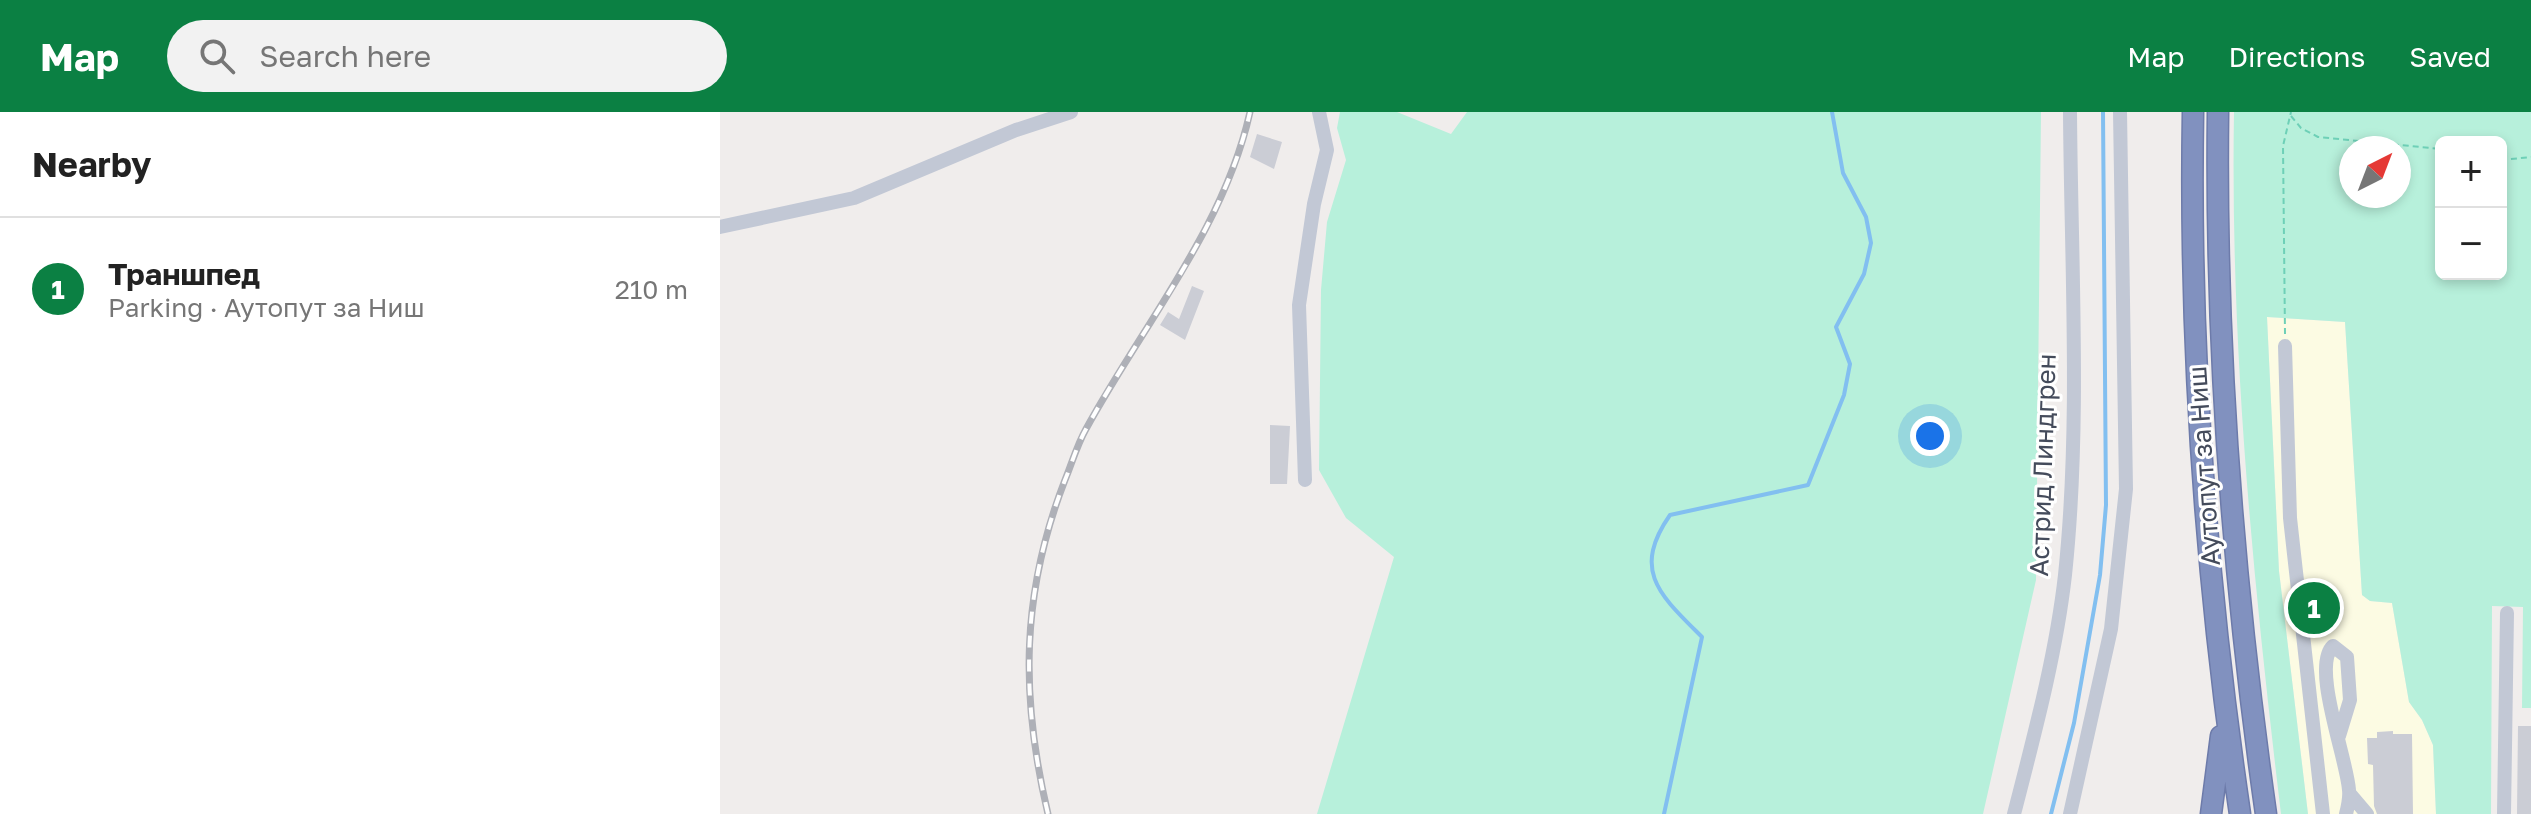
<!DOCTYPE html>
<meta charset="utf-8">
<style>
:root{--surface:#fff;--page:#f2f2f2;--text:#222;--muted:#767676;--line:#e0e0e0;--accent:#0b8043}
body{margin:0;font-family:"Golos Text",sans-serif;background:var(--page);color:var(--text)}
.controls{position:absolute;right:24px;top:24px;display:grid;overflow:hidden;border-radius:12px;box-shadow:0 4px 12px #0003}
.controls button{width:72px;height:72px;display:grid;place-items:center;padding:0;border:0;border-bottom:2px solid var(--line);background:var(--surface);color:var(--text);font:40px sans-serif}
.compass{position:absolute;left:1619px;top:24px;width:72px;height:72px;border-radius:50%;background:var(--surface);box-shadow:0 4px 12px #0003;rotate:42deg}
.you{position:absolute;left:1210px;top:324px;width:28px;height:28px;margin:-20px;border:6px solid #fff;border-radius:50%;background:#1a73e8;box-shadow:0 0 0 12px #1a73e833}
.badge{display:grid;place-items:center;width:52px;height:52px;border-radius:50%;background:var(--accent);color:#fff;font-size:26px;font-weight:700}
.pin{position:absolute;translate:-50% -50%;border:4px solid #fff;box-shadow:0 2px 8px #0006}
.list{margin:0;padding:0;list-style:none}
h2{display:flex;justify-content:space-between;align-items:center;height:104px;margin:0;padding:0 32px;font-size:34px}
h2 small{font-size:26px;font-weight:400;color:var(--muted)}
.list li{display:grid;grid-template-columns:52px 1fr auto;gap:24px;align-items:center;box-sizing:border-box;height:144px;padding:0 32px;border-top:2px solid var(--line)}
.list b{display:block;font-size:30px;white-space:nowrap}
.list p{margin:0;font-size:26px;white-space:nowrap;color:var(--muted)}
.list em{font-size:26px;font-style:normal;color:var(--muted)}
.icon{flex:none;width:44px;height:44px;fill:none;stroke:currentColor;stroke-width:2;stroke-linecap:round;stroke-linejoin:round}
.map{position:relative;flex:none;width:1811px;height:702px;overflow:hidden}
header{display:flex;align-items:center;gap:48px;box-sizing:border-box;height:112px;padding:0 40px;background:var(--accent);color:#fff}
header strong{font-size:38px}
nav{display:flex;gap:44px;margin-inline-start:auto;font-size:28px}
.search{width:560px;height:72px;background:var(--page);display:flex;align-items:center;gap:20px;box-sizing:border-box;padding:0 28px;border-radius:44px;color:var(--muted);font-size:30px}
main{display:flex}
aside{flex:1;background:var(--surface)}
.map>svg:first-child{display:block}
</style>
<header>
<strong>Map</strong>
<div class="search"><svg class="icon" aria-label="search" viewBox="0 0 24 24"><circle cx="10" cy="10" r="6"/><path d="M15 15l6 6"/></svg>Search here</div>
<nav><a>Map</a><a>Directions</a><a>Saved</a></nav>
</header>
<main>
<aside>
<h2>Nearby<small></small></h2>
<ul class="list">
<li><span class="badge">1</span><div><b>Траншпед</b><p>Parking · Аутопут за Ниш</p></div><em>210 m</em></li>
</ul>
</aside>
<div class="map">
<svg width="1811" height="702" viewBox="0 0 1811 702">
<rect width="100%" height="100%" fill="#f0edec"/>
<path fill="#fcfbe3" d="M1547 205 1625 210 1642 483 1650 489 1672 491 1689 590 1702 608 1713 633 1716 702H1588L1559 459Z"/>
<path fill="#b7f0db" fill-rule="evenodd" d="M620 0H677L731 22 747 0H1321L1316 468 1263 702H597L674 445 626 406 599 358 601 178 607 110 626 48 617 16Z
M1514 0H1811V596H1802L1803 495 1772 494 1771 702H1716L1713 633 1702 608 1689 590 1672 491 1650 489 1642 483 1625 210 1547 205 1559 459 1588 702H1561C1533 469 1510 235 1514 0ZM1721 30H1781V162H1721ZM1631 36H1679V84H1631Z"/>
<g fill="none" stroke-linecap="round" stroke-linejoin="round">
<path stroke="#82bff0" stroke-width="4" d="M944 702 982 525C940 483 911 459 950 403L1088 373 1124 283 1130 252 1116 215 1144 162 1151 131 1146 105 1123 61 1112 0
M1331 702 1354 611 1380 463 1386 393 1383 0"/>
</g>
<path fill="#cbcdd5" d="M537 22 562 30 554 57 530 45Z
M472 174 484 179 465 228 440 213 448 200 459 207Z
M550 313 570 314 567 372H550Z
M1798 614H1811V702H1797Z
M1673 619V622H1692L1693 702H1657L1654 694 1653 653 1648 652 1647 626H1657V620Z"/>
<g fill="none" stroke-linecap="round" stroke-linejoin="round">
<defs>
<path id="highway" d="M1473 0C1469 234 1486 471 1520 702
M1498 0C1495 235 1513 470 1546 702
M1491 702 1501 624"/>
</defs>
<use href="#highway" stroke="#6d7baa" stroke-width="23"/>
<path stroke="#6ed0b7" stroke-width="2" stroke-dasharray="6 4" stroke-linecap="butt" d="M1571 4 1581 16 1598 25 1721 37
M1781 48 1811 45
M1565 222 1563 34 1571 0"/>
<path stroke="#c2c8d5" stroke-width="14" d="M0 115 134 86 296 18 351 0
M1565 234 1570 406 1603 702
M585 368 579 193 594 92 607 38 599 0
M1619 624 1630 588 1627 545 1613 534C1591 554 1627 647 1629 678 1630 686 1628 694 1626 702
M1630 682 1647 702
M1294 702C1314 624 1336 543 1345 463 1361 310 1351 154 1350 0
M1350 702 1391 517 1406 377 1400 0
M1784 702 1787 501"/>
<use href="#highway" stroke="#8191bf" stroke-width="20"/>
<defs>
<path id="rail" d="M328 702C300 584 301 481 345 368 352 351 357 333 366 317 422 214 504 117 530 0"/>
</defs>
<use href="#rail" stroke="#aeb0b7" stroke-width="7"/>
<use href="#rail" stroke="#fff" stroke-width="4" stroke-dasharray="12" stroke-linecap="butt"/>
</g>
<g text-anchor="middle" stroke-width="6" stroke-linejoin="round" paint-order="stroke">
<g font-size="26" fill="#444b5b" stroke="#fff">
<text transform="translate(1323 353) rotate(-88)" y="9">Астрид Линдгрен</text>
<text transform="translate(1484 354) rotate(-94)" y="9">Аутопут за Ниш</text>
</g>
</g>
</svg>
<div class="controls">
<button>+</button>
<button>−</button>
</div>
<svg class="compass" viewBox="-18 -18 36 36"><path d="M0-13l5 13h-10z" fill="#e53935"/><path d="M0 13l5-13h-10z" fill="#767676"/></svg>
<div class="you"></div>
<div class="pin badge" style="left:1594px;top:496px">1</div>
</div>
</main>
